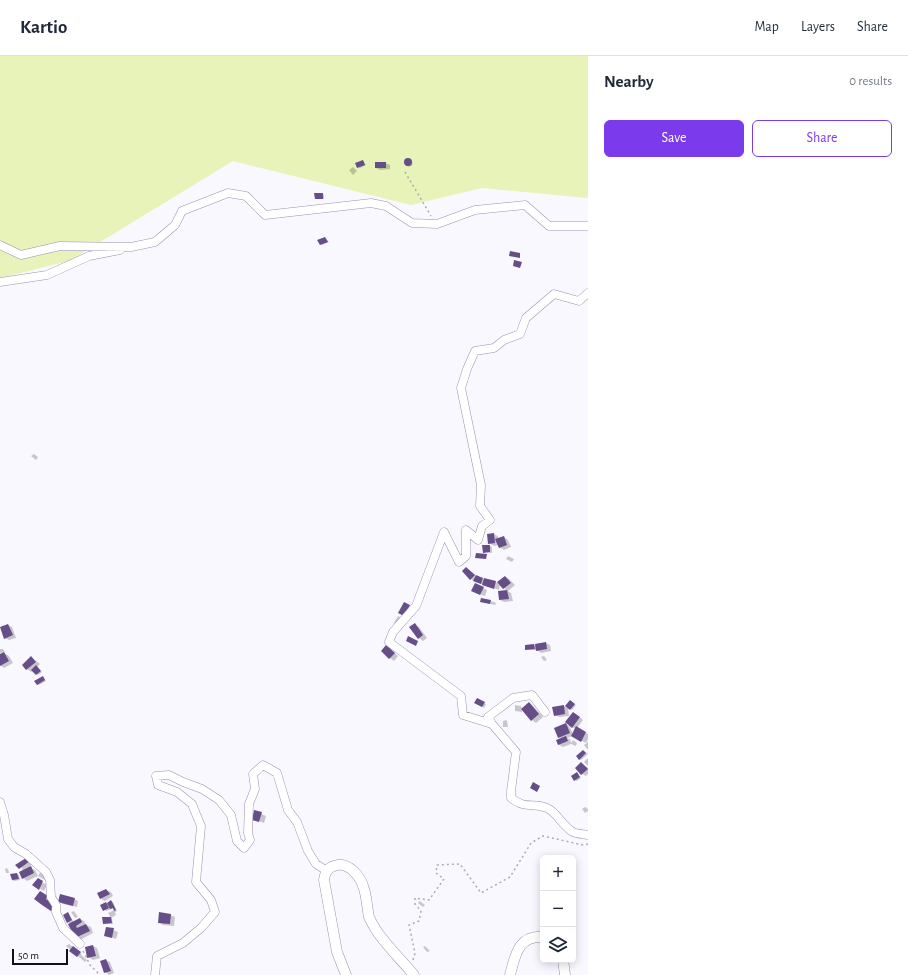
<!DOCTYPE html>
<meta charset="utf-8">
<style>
:root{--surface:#fff;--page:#f2f2f3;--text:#1f2937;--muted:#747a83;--line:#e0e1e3;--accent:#7c3aed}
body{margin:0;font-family:"Alegreya Sans",sans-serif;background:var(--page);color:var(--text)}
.controls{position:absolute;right:12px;bottom:12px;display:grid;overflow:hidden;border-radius:6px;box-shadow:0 2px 10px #0003}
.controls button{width:36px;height:36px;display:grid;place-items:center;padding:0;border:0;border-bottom:1px solid var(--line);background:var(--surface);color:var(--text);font:20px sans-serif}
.scale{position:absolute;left:12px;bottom:10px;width:56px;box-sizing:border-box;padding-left:4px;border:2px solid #130f1a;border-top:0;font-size:11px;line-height:14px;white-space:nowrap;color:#130f1a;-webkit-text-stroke:3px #faf8ff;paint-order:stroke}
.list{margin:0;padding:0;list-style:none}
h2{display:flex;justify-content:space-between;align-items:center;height:52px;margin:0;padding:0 16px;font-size:17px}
h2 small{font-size:13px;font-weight:400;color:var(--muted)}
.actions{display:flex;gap:8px;padding:12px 16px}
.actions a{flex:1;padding:9px 0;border:1px solid var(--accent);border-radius:6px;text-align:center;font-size:14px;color:var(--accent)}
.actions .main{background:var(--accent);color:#fff}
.icon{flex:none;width:22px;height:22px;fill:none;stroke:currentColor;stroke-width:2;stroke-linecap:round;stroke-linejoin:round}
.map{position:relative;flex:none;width:588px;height:919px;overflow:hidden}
header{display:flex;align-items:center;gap:24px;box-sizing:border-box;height:56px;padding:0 20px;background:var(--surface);border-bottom:1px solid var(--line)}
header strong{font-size:19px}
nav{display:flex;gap:22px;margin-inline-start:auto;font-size:14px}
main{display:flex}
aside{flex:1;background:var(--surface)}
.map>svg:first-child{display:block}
</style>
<header>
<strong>Kartio</strong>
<nav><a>Map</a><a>Layers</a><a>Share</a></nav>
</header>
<main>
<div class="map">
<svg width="588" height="919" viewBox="0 0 588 919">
<rect width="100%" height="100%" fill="#faf8ff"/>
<path fill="#e7f3b8" d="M0 0H588V142L482 132 411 149 233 105 69 205 0 222Z"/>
<path fill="#0003" d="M405.5 107a3.5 3.5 0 1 1 7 0a3.5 3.5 0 1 1-7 0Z
M363 105 366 109 360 112 358 111Z
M385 107 390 109V113L380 114 376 112Z
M353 111 357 115 353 119 349 114Z
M322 138 324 139V143H316Z
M325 182 329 186 322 189 321 188Z
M34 398 38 401 36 404 31 400Z
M493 478 498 480V483L504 481 508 484 511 491 504 494 499 491V489L494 490 489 487Z
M490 490 492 491V497L484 496Z
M508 500 514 503 512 506 506 503Z
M466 512 478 521 485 524V523L498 527 505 521 509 523 515 529 508 535 511 537 513 545 504 546 500 544 499 536 507 535 500 528 499 534 476 526 471 523Z
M483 532 487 534 485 540 476 537Z
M482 543 494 546 496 547 495 549 483 546Z
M398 560 403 563 399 570 394 567Z
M8 569 12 571 16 582 9 584 5 582Z
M415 569 419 571 427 582 423 585 419 582Z
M546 587 550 589 551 595 541 597 537 594H526L534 589 536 590V588Z
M387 590 398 600 394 605 390 602Z
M0 593H3L5 596 0 597Z
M4 597 9 600 13 607 4 612 0 609V600Z
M544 600 547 604 544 605 541 601Z
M31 601 40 608 37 611 42 616 38 619 33 614 31 616 27 613 23 609Z
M43 621 46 625 39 629 37 628Z
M478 643 486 648 484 652 476 647Z
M572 646 576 649 572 654 571 653Z
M529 647 533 650 543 661 536 667 532 664 522 653Z
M515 649 521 650 522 656 515 655Z
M563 650 568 652 569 660 559 661 555 659Z
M578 660 583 664 577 672 588 678V683L586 687 572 680 567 682 570 683 571 687 573 684 577 687 576 690 571 688 563 691 559 689 557 684 562 683 559 681 566 668 570 671 573 679 576 673 572 671Z
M506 664 507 665 508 671H503V665Z
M588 686V694L584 689Z
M584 695 588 698 581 704 579 703Z
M588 702V710L584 706Z
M581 707 588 712V718L586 720 582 718Z
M577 717 581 722 577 725 575 724Z
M585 751 588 753V755L585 757 582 753Z
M255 755 266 760 264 767 253 763Z
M26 803 33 808 29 811 35 814 38 820 27 825 23 822 24 815 21 813H23L19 809Z
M6 812 8 813 9 817H6L5 813Z
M41 815 47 818 45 824 38 820Z
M17 818 19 819 20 824 14 825 12 824Z
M38 824 47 829 44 835 34 829Z
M106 834 111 836 113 840 105 845 101 843Z
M74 843 78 845 77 851 63 848 59 846Z
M111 845 113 846 117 855 115 856 116 859 111 862 108 857 116 853 115 852 106 855 102 850Z
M420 845 425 849 423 851 418 847Z
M74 855 78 861 75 862 71 856Z
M68 858 74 866 80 863 84 865 86 869 91 871 93 877 80 884 76 882 71 868 68 866Z
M170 859 175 861 174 870 163 869 159 866Z
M111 862 112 863 113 868H104Z
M107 872 118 876 116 883 106 879Z
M69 888 82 898 81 899 87 904 85 906 66 890Z
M93 890 97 892 100 902 93 904 88 901Z
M425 890 430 895 427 896 423 891Z
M106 904 110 906 114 917 109 919 105 916Z"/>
<path fill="#664e88" d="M404 106a4 4 0 1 1 8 0a4 4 0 1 1-8 0Z
M363 104 365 109 357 112 355 107Z
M375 106H386V112H375Z
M314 137H323V143H315Z
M325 181 328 186 320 189 317 184Z
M510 195 520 197V202L509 200Z
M514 204 522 206 520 212 513 210Z
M494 477 495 487 488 488 487 478Z
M504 480 507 489 499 492 495 483Z
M482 489H490V496L483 497Z
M476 497 487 498 486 503 475 502Z
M466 511 475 519 470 524 462 515Z
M476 519 483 522 481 528 473 525Z
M505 520 511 527 503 533 497 526Z
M484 522 496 525 494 533 482 529Z
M475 527 484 531 480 539 471 535Z
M507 534 509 543 499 544 498 535Z
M481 542 491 544 490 548 480 546Z
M404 546 410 549 404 560 398 557Z
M415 567 423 579 418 583 409 571Z
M8 568 13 579 4 583 0 571Z
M408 580 418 585 416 590 406 585Z
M546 586 547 593 536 595 535 588Z
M534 588 535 593 525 594V589Z
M386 589 395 597 389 603 381 595Z
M4 596 9 605 0 610V598Z
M31 600 36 606 26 614 22 609Z
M36 609 41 615 36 619 31 614Z
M43 620 45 624 37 629 34 625Z
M477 642 485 646 482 651 474 647Z
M570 644 575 648 570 654 565 650Z
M529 646 539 658 531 665 521 653Z
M564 649 565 658 554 660 552 651Z
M573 656 580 661 572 672 565 666Z
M566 667 570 677 558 682 554 672Z
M576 670 586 676 581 686 571 680Z
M566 680 568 685 558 689 556 684Z
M583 694 586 697 579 704 576 700Z
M581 706 588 713 581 719 575 712Z
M577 716 580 721 574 725 571 720Z
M533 726 540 730 537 736 530 732Z
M254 754 262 756 259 766 252 764Z
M26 802 30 805 19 813 15 809Z
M31 810 34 817 22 823 19 816Z
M17 817 19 823 12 824 10 818Z
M38 822 43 825 39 834 32 829Z
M106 833 110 838 100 843 97 837Z
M40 835 48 840 46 843 55 849 51 855 42 849 45 844 42 849 34 843Z
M60 838 75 842 73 850 58 846Z
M111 844 116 854 114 855 113 852 110 853 107 847Z
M106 846 109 852 103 855 100 849Z
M68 856 72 864 67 867 63 859Z
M159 856 171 858 170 868 158 867Z
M102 861H111L112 867 103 868Z
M80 862 82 866 76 870 77 872 86 868 90 875 75 882 68 868Z
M106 871 114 872 112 882 104 880Z
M93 889 96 900 87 902 85 891Z
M73 890 81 896 77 901 69 895Z
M106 903 111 915 104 917 100 905Z"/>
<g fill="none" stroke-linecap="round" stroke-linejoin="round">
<defs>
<path id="minor" d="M0 189 21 199 60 190 131 191 155 186 175 169 182 155 228 137 246 140 265 159 371 147 386 150 412 167 437 168 475 154 525 149 549 170H588
M0 226 47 219 89 200 120 194
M545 656 532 639 513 642 488 661 492 668 463 659 461 640 389 586 393 576 416 550 444 476 459 506 466 500V474L478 484 482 470 490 464 480 450 481 429 461 332 467 313 475 295 494 292 504 284 520 278 526 262 554 238 579 245 588 237
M492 668 516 696 511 735V742C527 754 532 746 547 752 557 756 562 770 573 776 577 778 583 778 588 779
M0 746 4 759 8 783 14 791 26 798 46 816 50 824 51 841 56 849V856L63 872 80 888
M155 919 157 900 183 887 201 872 215 856 211 844 196 826 201 770 196 758 192 748 177 736 158 729 156 720 169 719 183 726 202 733 219 744 231 759 237 785 244 792 250 784 248 777 249 748 255 733 253 718 263 709 277 717 288 754 297 766 308 795 316 808 327 815"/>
<path id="major" d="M563 904 565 919
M346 919 337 896 324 824C325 817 327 812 334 810 348 804 361 821 364 833 367 842 367 852 369 861 371 866 375 872 378 877 389 892 402 905 414 919
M510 919C515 900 518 879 543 881"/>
</defs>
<use href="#minor" stroke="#9c91b0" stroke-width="9"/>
<use href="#major" stroke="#9c91b0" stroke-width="11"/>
<path stroke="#adaab2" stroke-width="1.5" stroke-dasharray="2 3" stroke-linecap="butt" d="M405 116 431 160
M83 895 90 909 100 919
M413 904 415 897 409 869 419 865 421 855 415 848V842L429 844 444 823 436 817 437 809 460 808 481 837 510 821 531 787 543 780 583 789 588 788"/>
<use href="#minor" stroke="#fff" stroke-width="8"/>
<use href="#major" stroke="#fff" stroke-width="10"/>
</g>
</svg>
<div class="controls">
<button>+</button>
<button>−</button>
<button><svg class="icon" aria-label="layers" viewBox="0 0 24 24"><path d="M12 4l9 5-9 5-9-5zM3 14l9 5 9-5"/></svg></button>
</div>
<div class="scale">50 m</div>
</div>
<aside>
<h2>Nearby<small>0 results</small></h2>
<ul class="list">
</ul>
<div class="actions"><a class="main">Save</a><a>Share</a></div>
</aside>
</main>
